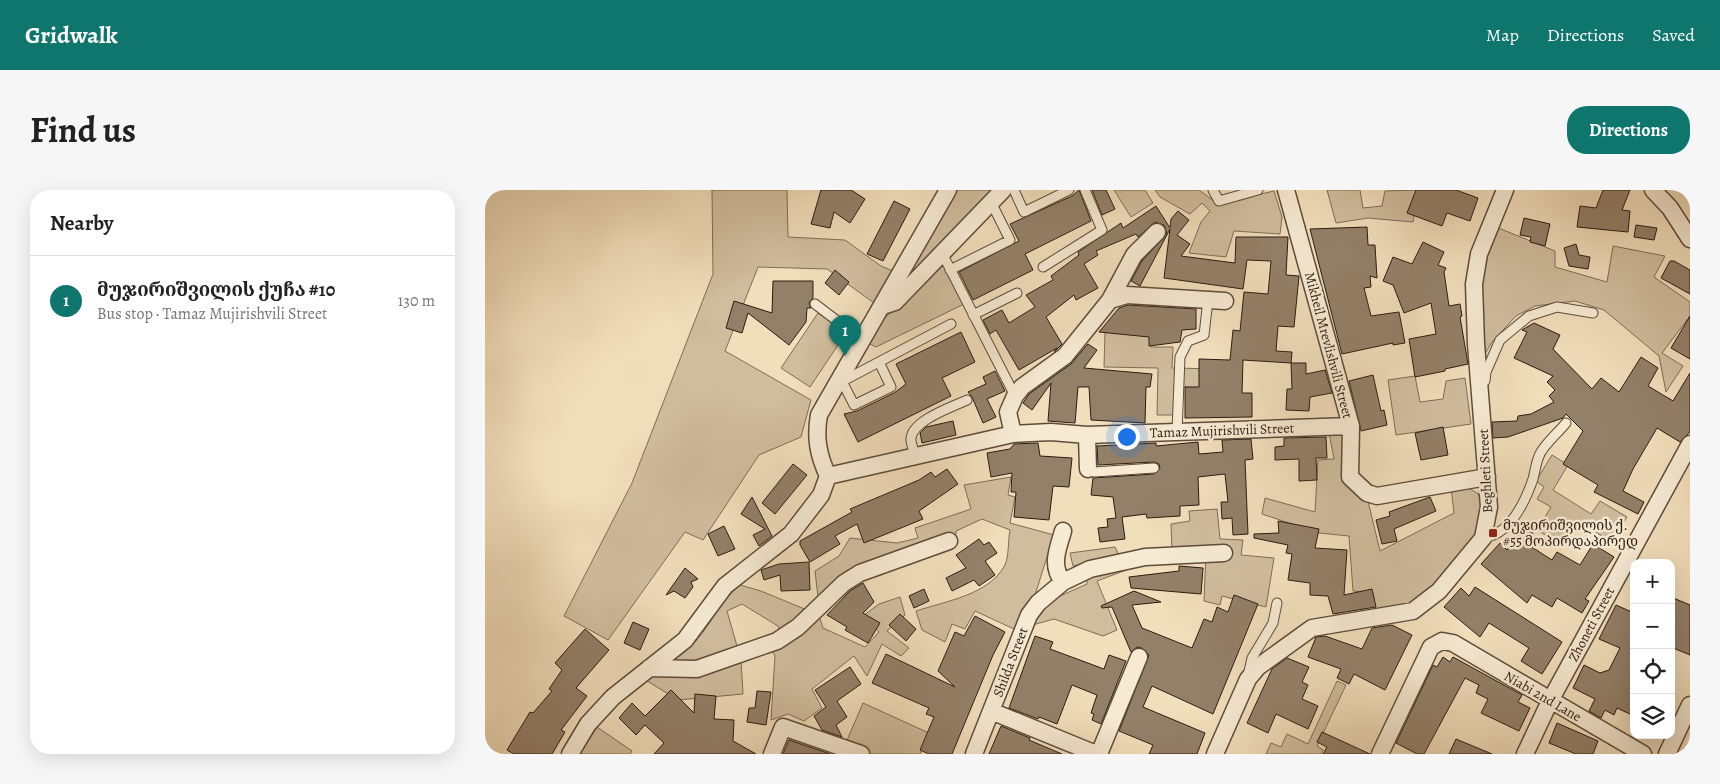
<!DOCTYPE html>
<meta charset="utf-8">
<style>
:root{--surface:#fff;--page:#f6f6f6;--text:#222;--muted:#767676;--line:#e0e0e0;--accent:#0f766e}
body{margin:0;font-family:Alegreya,"Noto Serif Georgian",serif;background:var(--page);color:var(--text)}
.controls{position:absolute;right:15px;bottom:15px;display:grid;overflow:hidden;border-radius:10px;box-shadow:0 5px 20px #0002}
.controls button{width:45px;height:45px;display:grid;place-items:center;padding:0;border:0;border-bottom:1px solid var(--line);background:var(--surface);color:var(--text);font:25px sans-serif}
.you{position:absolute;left:641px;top:246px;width:18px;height:18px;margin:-12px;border:4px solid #fff;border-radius:50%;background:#1a73e8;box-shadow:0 0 0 8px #1a73e833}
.badge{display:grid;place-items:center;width:32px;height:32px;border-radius:50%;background:var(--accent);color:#fff;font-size:16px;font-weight:700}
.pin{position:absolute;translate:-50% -41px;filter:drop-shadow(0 1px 2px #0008)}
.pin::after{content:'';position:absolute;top:26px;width:18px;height:15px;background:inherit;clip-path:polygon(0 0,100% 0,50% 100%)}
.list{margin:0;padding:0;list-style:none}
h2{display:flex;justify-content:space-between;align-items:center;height:65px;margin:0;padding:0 20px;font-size:21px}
h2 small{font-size:16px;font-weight:400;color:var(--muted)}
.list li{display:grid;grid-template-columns:32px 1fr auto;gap:15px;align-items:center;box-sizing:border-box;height:90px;padding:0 20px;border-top:1px solid var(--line)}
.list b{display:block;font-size:19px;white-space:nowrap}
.list p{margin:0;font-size:16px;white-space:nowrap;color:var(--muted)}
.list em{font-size:16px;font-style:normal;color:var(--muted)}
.icon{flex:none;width:28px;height:28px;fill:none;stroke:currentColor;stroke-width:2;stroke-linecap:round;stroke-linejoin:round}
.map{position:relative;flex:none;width:1205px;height:564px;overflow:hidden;border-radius:20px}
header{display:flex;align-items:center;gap:30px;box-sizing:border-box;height:70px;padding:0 25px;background:var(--accent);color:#fff}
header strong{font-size:24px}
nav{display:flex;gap:28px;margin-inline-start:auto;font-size:18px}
.intro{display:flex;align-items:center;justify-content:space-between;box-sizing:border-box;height:120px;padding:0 30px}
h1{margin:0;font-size:35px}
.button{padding:12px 22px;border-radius:20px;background:var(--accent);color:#fff;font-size:18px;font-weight:700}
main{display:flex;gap:30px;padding:0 30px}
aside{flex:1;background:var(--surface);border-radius:20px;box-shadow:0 5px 20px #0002}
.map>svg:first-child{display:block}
</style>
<header>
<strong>Gridwalk</strong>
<nav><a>Map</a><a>Directions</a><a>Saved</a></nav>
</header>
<div class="intro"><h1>Find us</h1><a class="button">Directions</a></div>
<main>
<aside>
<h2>Nearby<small></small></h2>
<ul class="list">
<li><span class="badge">1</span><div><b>მუჯირიშვილის ქუჩა #10</b><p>Bus stop · Tamaz Mujirishvili Street</p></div><em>130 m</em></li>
</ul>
</aside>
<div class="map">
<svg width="1205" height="564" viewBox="0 0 1205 564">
<rect width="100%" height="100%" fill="#f1debb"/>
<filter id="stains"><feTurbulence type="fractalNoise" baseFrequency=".004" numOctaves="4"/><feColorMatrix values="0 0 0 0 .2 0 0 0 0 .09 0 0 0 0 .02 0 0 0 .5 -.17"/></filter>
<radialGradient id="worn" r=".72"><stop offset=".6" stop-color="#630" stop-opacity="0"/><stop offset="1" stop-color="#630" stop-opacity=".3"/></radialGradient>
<path fill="#d0bd9e" stroke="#7e6c57" d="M227 0H302L303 47 360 50 396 76 408 81 389 113 342 79 273 77 240 161 326 210 316 247 274 265 218 350 200 342 123 450 79 426 147 293 228 84Z
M471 0H507L411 104Z
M629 0H660L668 13 646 27Z
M670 0H714L733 14 789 1 797 27 795 44 749 41 741 67 704 63 716 32 725 21 717 13 705 24 675 7Z
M842 0H875L878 18 897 16 900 1 934 0 928 32 883 28 851 33Z
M1011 37 1070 61V77L1122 92 1128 56 1180 66 1169 87 1205 112V126L1177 163 1198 176 1181 202 1174 166 1119 120 1090 111 1050 116 1031 126 1007 152 997 169 995 89Z
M459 75 479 114 391 157 385 154 386 140Z
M333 123 361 143 325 197 296 178Z
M620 142 667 143 666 157H688L687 178 731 179 730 198 696 197 695 225H672L673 178 619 177Z
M930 186 935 212 958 209 961 191 980 188 986 234 911 245 903 190Z
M858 242 883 311 895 361 969 323 966 298H984L993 304 999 315 993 346 956 394 922 415 891 422 888 403 868 401 864 346 834 343 777 324 780 308 830 322 833 270 849 269 844 243Z
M1067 265 1083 275 1068 300 1106 324 1115 311 1142 327 1126 352 1092 330 1076 354 1052 340 1066 317 1052 309 1059 297 1051 291Z
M526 287 523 305 530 307 525 333 569 345 550 405 529 439 490 421 480 439 467 434 460 452 437 440 431 421C461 411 504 405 520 375 524 366 523 350 525 340L497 329 471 341V344L370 382 331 416 338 438 380 457 394 442 378 426 394 414 415 407 420 425 402 441 424 458 416 466 397 454 382 486 369 466 327 499 337 518 319 531 303 524 286 530 290 466 286 459 299 454 293 436 257 414 242 421 256 470 258 504 193 510 159 489C173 478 191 469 204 458 225 439 233 412 255 395L276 401 322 420 333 407 330 381 354 366 365 348 412 353 433 348 430 338 486 319 479 295Z
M732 319 735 349 758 350 756 365 789 368 781 417 737 406 735 415 719 411 721 360 687 362 686 334 705 331 704 321Z
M630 357 634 365 588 376 585 363Z
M644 379 612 391 632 440 618 446 569 429 544 436 566 410 602 394 601 386Z
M852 491 861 495 832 556 838 560 836 564H781L786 553 796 557 802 544 823 554Z
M378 513 444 543 435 564H387L360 555Z
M112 537 147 561 145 564H94Z"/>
<path fill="#938069" stroke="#2d1b10" d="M336 0H366L380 9 365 33 349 22 345 38 326 34Z
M594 0 606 31 540 64 548 80 488 110 474 82 534 51 525 34 587 6Z
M607 0H621L630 19 617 25Z
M931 0H971L993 8 985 31 962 23 957 36 922 23Z
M1118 0H1145L1137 20 1145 21 1143 42 1092 37 1095 16 1111 18Z
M409 11 425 19 398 71 382 64Z
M671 16 685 38 686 29 693 21 704 30 692 45 705 54 696 66 750 73 751 47H803L801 85 814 86 809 137 793 136 791 161 807 162 806 173 758 170 757 203H767V227L700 228V197H714V169L745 170 748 140 755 141 759 102 783 104 786 71 762 70 758 99 679 88 685 39 655 96 646 91 657 71 682 44 679 35 670 32 653 47 651 44 611 61 613 65 599 74 613 98 591 110 589 105 561 127 577 154 569 162 572 158 534 180 511 140 505 144 498 130 517 120 524 133 550 117 541 105 568 90 566 86 594 65 593 62 636 33 638 38Z
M1039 28 1065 34 1060 56 1045 52 1046 47 1035 45Z
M1151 35 1172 38 1169 50 1149 47Z
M882 37 883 55H890L892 88 885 86 886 97 879 98 886 126 914 122 920 153 908 155V153L857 164 825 39Z
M938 52 959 62 953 75 961 78 959 82 964 116 975 114 977 126 975 127 983 174 960 179V181L930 187 924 149 951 144 946 113 919 123 908 95 898 91 908 67 927 74Z
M1091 54 1094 65 1105 67 1103 79 1084 76 1079 58Z
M1185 71H1189L1205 80V104L1176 88Z
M350 80 364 92 354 105 340 93Z
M288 91H328V108L324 113 326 118H322L321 132 304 155 263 123 257 143 241 138 249 111 287 123Z
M643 115 711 119V139L697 140 695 152 664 156V147L614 142 634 118Z
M1205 126V169L1186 158Z
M1049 133 1075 145 1068 159 1107 199 1116 188 1134 202 1156 167 1173 178 1163 196 1188 211 1205 183V242L1195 252 1172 238 1148 279 1138 301 1159 312 1153 324 1109 302 1113 295 1078 274 1098 241 1081 224 1078 228 1023 247 1008 248 1007 232 1032 231 1033 226 1046 224 1069 212 1064 206 1070 200 1062 192 1068 186 1029 168 1042 142 1037 140Z
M476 142 490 172 457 188 466 206 373 252 359 224 372 221 409 203 421 194 411 174Z
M603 154 612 160 599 178 667 184 665 197H661L660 233 606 230 604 197H593L590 233 563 231 566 193 547 220 538 213 544 204 586 174Z
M806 173H821V184L840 180 847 203 825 207 824 221 801 220 802 199H807Z
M510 181 520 201 502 209 511 227 498 233 487 207 483 202 501 194 498 187Z
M888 185 896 221 899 220 902 235 876 241 864 191Z
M468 231 471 245 437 253 435 243 441 237Z
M958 237 963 265 936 270 930 243Z
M841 247 842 268H831L832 290 814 291V269L790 270V257L799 256V248Z
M766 249 768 269 760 270 763 344 748 345 747 328 737 329 736 312H743L740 284 713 287 714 315 695 316V326L662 328 661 324 637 327 640 349 615 352 613 338 623 337 622 329 631 328 628 307 606 305 608 288 669 284 675 278 674 274 669 272 613 275 612 256 671 253V256L713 252 714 264 738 262 737 250Z
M553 253 555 266 587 268 584 297 568 296 564 330 529 327 531 302H526L527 283 506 287 502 263 525 259 529 254Z
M308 274 322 285 290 324 277 313Z
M462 279 473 294 434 321 438 329 379 353 372 334 350 346 355 354 325 372 315 355V351L367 322 365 319 434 290 446 282 450 287Z
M267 307 287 346 274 356 268 345 280 339 256 324Z
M945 307 951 321 909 339 912 351 897 354 891 330 905 326 904 322Z
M793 331 834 339 830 358 862 360 859 405 887 399 891 417 848 424 843 406 825 405V393L803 390 807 364 801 363 803 355 769 348V344L794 343Z
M239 336 250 359 233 366 223 344Z
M1036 336 1048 343 1042 354 1067 370 1072 362 1095 375 1108 354 1129 367 1100 409 1104 411 1097 423 1072 408 1067 417 1047 405 1042 413 996 374 1015 353 1022 360Z
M494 349 499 355 504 352 512 363 500 371 510 385 494 396 489 390 467 401 461 388 481 378 471 365Z
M324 372 325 400 296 401 295 385 279 390 276 380 294 374Z
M694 376 718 378 716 404 646 398 644 387 694 381Z
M200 378 213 389 206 392 208 397 200 408 189 401 181 405Z
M378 393 389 412 378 423 395 433 383 453 360 440 362 437 342 425 365 401Z
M990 397 1077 452 1057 484 1036 471 1044 458 1004 433 995 447 959 417 976 398 984 406Z
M439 399 444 411 429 418 424 406Z
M649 401 676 412 647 415 657 438 707 458 719 429 727 432 732 417 743 422 749 405 773 414 728 524 667 496 658 517 720 543 712 564H664L668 555 634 541 664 465 657 458 652 457 646 462 627 417 617 418 616 416Z
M1186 407 1205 415V465L1186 457Z
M1131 415 1149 423V526L1132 518 1129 525 1120 520 1116 528 1104 521 1110 509 1088 498 1099 475 1115 483 1124 480 1135 458 1114 449Z
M415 424 431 439 421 451 404 435Z
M490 426 520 442 508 465 467 564H444L435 560 449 527 441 524 444 518 387 493 401 464 470 497 453 481 470 442 479 446Z
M148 432 164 439 155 460 139 453Z
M907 435 927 445 900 500 869 484 864 494 852 488 856 479 823 467 831 447 840 446 877 459 887 438Z
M100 439 124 460 91 498 102 506 76 540 80 542 67 564H29L22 560 45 522 48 523 67 501 64 499 77 480 70 473Z
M550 446 568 452 565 459 619 479 624 465 641 471 616 534 607 530 609 524 606 523 612 505 587 495 572 534 554 527 553 529 524 518Z
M958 467 965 472 968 467 1037 505 1033 512 1045 518 1034 541 996 523 1003 509 991 503 994 495 980 488 939 564H932L911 553 948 475 952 477Z
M802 468 824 477 817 492 823 495 817 509 833 516 823 539 791 524 783 543 762 533 787 479Z
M365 477 376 494 352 511 362 527 351 535 357 547 337 540 329 526 341 517 330 500Z
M186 500 209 523 210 504 231 506 229 529 249 530 248 551 271 564H169L179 553 160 535 151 545 134 528 147 513 160 526Z
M272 501 286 502 281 535 262 532 264 518H270Z
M1072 533 1113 551 1108 564H1091L1064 553Z
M516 536 545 548 544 550 577 564H504Z
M837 542 885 564H838L842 557 832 552Z
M971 549 1007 564H964Z
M304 550 345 564H298Z"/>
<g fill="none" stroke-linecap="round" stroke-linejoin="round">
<defs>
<path id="lane" d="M529 0 539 22 584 0
M728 0 734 11 773 0
M457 63 530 206
M558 77 617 40 600 0
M465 80 525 50 506 12
M330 114 376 149
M488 125 532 103
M357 191 369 215 406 197 394 172
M1000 191 1001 182 1015 150 1044 126 1072 117 1108 123
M356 192 466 134
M692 241 695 167 703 151 719 145 723 110
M431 266C429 261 426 255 426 250 425 231 467 217 482 210
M603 279 609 282 669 278
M998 348C1025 345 1040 312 1048 289 1050 281 1051 273 1054 266 1058 255 1073 243 1081 233
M763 486 767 468 788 433 792 413"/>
<path id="street" d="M801 0 866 236 865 287 882 303 892 306 1002 287
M1168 0 1185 18 1205 49
M625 110 642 105 740 111
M398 116 410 112 518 0
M528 244 523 222 530 206 537 197 580 166 625 110 649 65 672 42
M602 245 603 279
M343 286 528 244 566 242 602 245 866 236
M578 392C565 375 573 359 578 341
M164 478 212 479 292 451 313 437 359 393 375 383 464 351
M506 521 611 564
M85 564 103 534 128 507 200 450 240 396 306 344 336 305 343 286C333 265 330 247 334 225L463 0
M287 564 298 537 376 564
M489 564 544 425 553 413 578 392 605 379 660 367 739 363
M614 564 654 467
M730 564 763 489 773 477 827 438 928 421 954 401 998 348 1004 317 991 154 989 94 994 64 1020 0
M895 564 946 457 957 451 968 453 1158 564
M1040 564 1065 511 1205 254
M1182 564 1205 515"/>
</defs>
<use href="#lane" stroke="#5e4c3b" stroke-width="11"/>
<use href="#street" stroke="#5e4c3b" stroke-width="19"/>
<use href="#lane" stroke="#f6ead3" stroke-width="9"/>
<use href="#street" stroke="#f6ead3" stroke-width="16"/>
</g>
<rect fill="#8f2418" stroke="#f6ead3" stroke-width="2" x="1003" y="338" width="10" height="10" rx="2.5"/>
<g text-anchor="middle" stroke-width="5" stroke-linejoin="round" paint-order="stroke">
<g font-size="14" fill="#2d1b10" stroke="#f6ead3">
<text transform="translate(844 155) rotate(75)" y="5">Mikheil Mrevlishvili Street</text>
<text transform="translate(737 240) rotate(-2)" y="5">Tamaz Mujirishvili Street</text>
<text transform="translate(1000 281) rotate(-93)" y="5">Beghleti Street</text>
<text transform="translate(1106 434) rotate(-62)" y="5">Zhoneti Street</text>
<text transform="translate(525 472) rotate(-69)" y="5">Shilda Street</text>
<text transform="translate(1058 506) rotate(30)" y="5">Niabi 2nd Lane</text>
</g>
<g font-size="14" fill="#2d1b10" stroke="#f6ead3" text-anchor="start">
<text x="1018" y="340">მუჯირიშვილის ქ.<tspan x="1018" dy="16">#55 მოპირდაპირედ</tspan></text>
</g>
</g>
<rect width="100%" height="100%" filter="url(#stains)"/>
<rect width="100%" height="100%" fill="url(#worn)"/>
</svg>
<div class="controls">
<button>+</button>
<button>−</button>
<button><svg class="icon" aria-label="locate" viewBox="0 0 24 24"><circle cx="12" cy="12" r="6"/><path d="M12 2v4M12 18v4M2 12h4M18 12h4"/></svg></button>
<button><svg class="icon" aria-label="layers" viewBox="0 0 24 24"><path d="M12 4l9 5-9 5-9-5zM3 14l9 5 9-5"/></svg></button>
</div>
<div class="you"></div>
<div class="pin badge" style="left:360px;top:166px">1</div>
</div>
</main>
